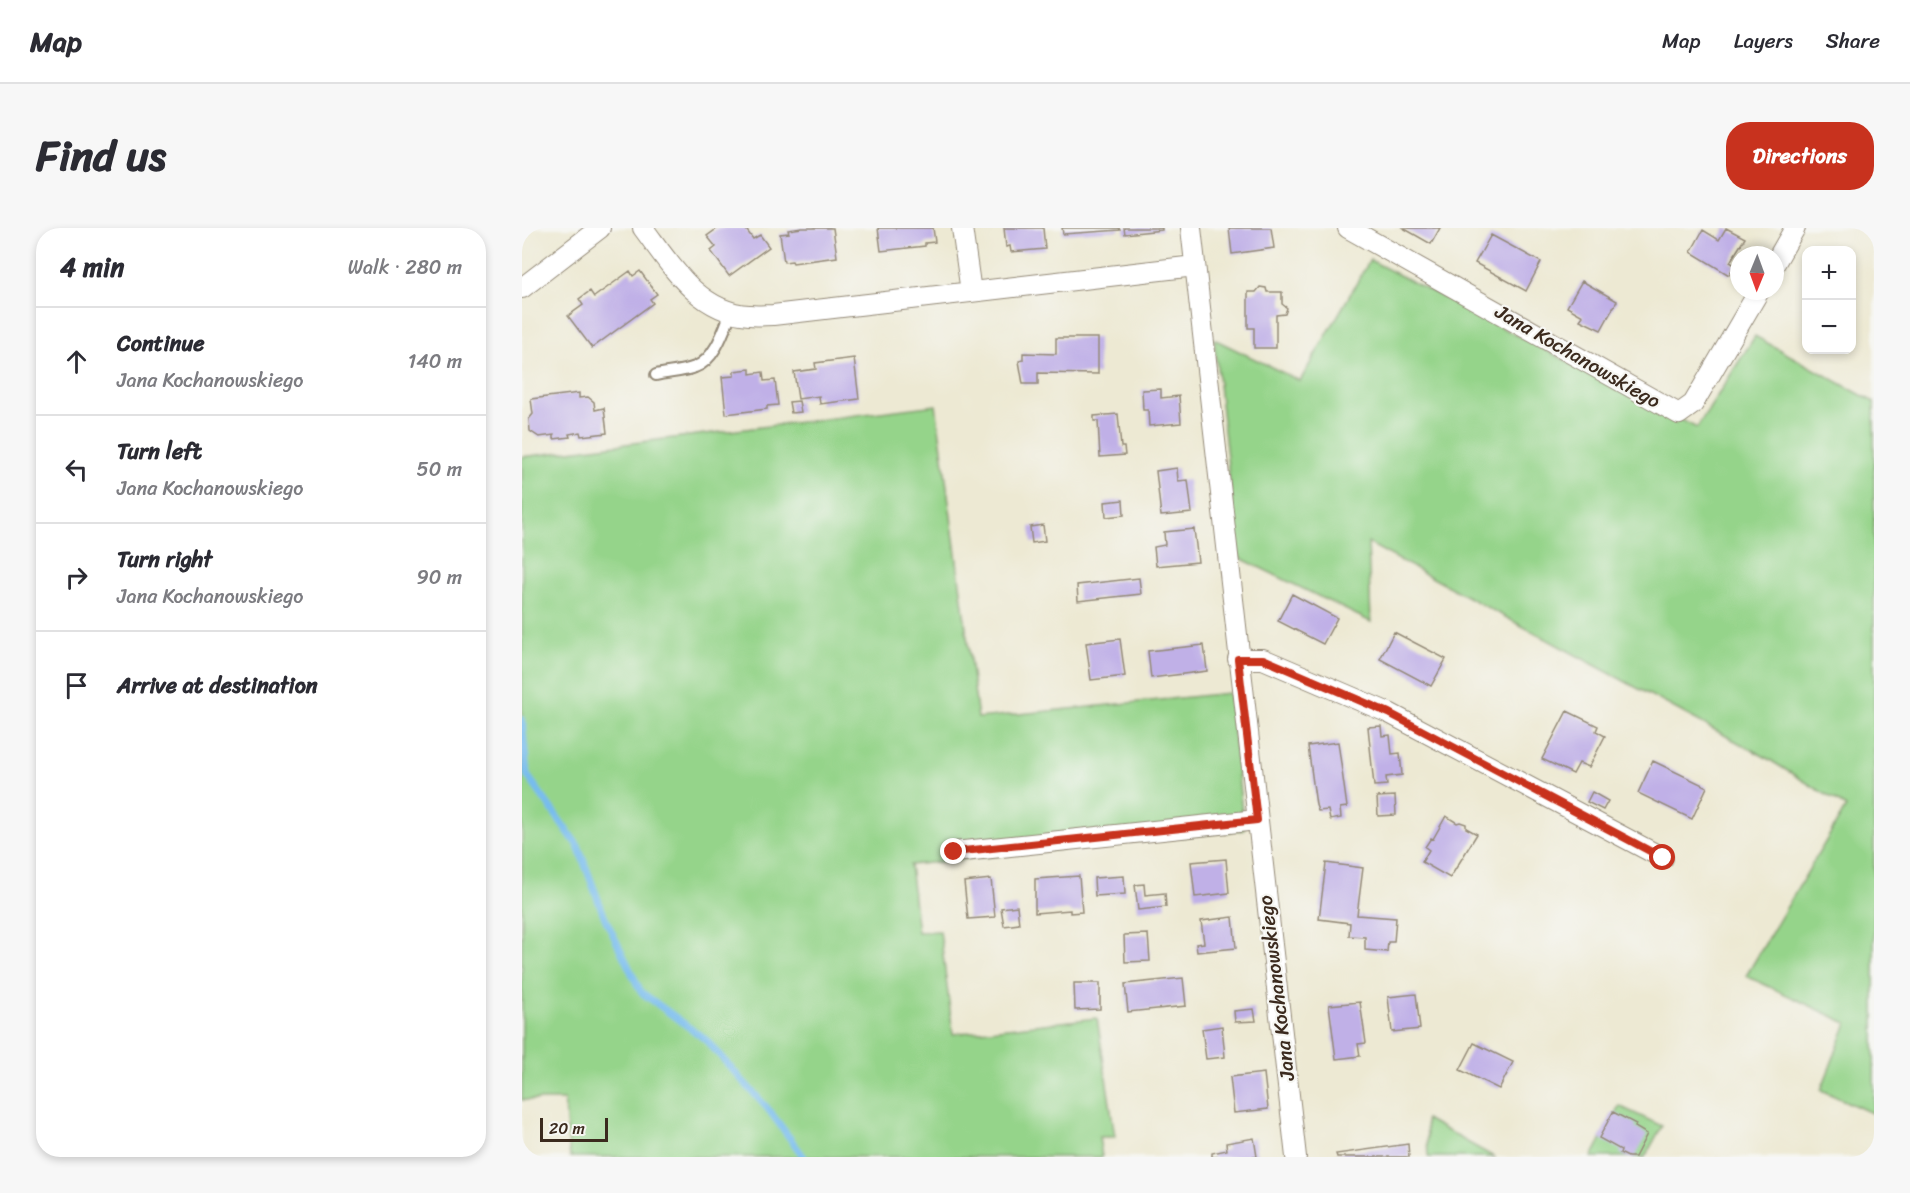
<!DOCTYPE html>
<meta charset="utf-8">
<style>
:root{--surface:#fff;--page:#f7f7f7;--text:#2b2b33;--muted:#7c7c81;--line:#e1e1e2;--accent:#c8321e}
body{margin:0;font-family:Sriracha,sans-serif;background:var(--page);color:var(--text)}
.controls{position:absolute;right:18px;top:18px;display:grid;overflow:hidden;border-radius:12px;box-shadow:0 3px 9px #0003}
.controls button{width:54px;height:54px;display:grid;place-items:center;padding:0;border:0;border-bottom:2px solid var(--line);background:var(--surface);color:var(--text);font:30px sans-serif}
.compass{position:absolute;left:1208px;top:18px;width:54px;height:54px;border-radius:50%;background:var(--surface);box-shadow:0 3px 9px #0003;rotate:181deg}
.scale{position:absolute;left:18px;bottom:15px;width:68px;box-sizing:border-box;padding-left:6px;border:3px solid #3b2a1e;border-top:0;font-size:16px;line-height:21px;white-space:nowrap;color:#3b2a1e;-webkit-text-stroke:4px #f6f6f2;paint-order:stroke}
.stop{position:absolute;width:18px;height:18px;margin:-14px;border:4px solid #c8321e;border-radius:50%;background:#fff}
.stop.end{background:#c8321e;border-color:#fff;box-shadow:0 2px 6px #0008}
.list{margin:0;padding:0;list-style:none}
h2{display:flex;justify-content:space-between;align-items:center;height:78px;margin:0;padding:0 24px;font-size:26px}
h2 small{font-size:20px;font-weight:400;color:var(--muted)}
.list li{display:grid;grid-template-columns:39px 1fr auto;gap:18px;align-items:center;box-sizing:border-box;height:108px;padding:0 24px;border-top:2px solid var(--line)}
.list b{display:block;font-size:22px;white-space:nowrap}
.list p{margin:0;font-size:20px;white-space:nowrap;color:var(--muted)}
.list em{font-size:20px;font-style:normal;color:var(--muted)}
.icon{flex:none;width:33px;height:33px;fill:none;stroke:currentColor;stroke-width:2;stroke-linecap:round;stroke-linejoin:round}
.map{position:relative;flex:none;width:1352px;height:929px;overflow:hidden;border-radius:24px}
header{display:flex;align-items:center;gap:36px;box-sizing:border-box;height:84px;padding:0 30px;background:var(--surface);border-bottom:2px solid var(--line)}
header strong{font-size:28px}
nav{display:flex;gap:33px;margin-inline-start:auto;font-size:21px}
.intro{display:flex;align-items:center;justify-content:space-between;box-sizing:border-box;height:144px;padding:0 36px}
h1{margin:0;font-size:42px}
.button{padding:15px 27px;border-radius:24px;background:var(--accent);color:#fff;font-size:21px;font-weight:700}
main{display:flex;gap:36px;padding:0 36px}
aside{flex:1;background:var(--surface);border-radius:24px;box-shadow:0 3px 9px #0003}
.map>svg:first-child{display:block}
</style>
<header>
<strong>Map</strong>
<nav><a>Map</a><a>Layers</a><a>Share</a></nav>
</header>
<div class="intro"><h1>Find us</h1><a class="button">Directions</a></div>
<main>
<aside>
<h2>4 min<small>Walk · 280 m</small></h2>
<ul class="list">
<li><svg class="icon" aria-label="ahead" viewBox="0 0 24 24"><path d="M12 20V5M6 11l6-6 6 6"/></svg><div><b>Continue</b><p>Jana Kochanowskiego</p></div><em>140 m</em></li>
<li><svg class="icon" aria-label="left" viewBox="0 0 24 24"><path d="M17 20v-9H6M10 6l-5 5 5 5"/></svg><div><b>Turn left</b><p>Jana Kochanowskiego</p></div><em>50 m</em></li>
<li><svg class="icon" aria-label="right" viewBox="0 0 24 24"><path d="M7 20v-9h11M14 6l5 5-5 5"/></svg><div><b>Turn right</b><p>Jana Kochanowskiego</p></div><em>90 m</em></li>
<li><svg class="icon" aria-label="arrive" viewBox="0 0 24 24"><path d="M6 21V4h12l-3 4 3 4H6"/></svg><div><b>Arrive at destination</b></div></li>
</ul>
</aside>
<div class="map">
<svg width="1352" height="929" viewBox="0 0 1352 929">
<rect width="100%" height="100%" fill="#f6f6f2"/>
<filter id="ink" filterUnits="userSpaceOnUse"><feTurbulence type="fractalNoise" baseFrequency=".0167" numOctaves="2"/><feDisplacementMap in="SourceGraphic" scale="12" xChannelSelector="R" yChannelSelector="G"/><feConvolveMatrix kernelMatrix="1 2 1 2 8 2 1 2 1" color-interpolation-filters="sRGB"/></filter>
<filter id="wash" filterUnits="userSpaceOnUse"><feTurbulence type="fractalNoise" baseFrequency=".008" numOctaves="4" result="noise"/><feDisplacementMap in="SourceGraphic" scale="24" xChannelSelector="R" yChannelSelector="G"/><feGaussianBlur stdDeviation="1.35" result="paint"/><feColorMatrix in="noise" values="0 0 0 0 0 0 0 0 0 0 0 0 0 0 0 0 0 1.4 0 .05"/><feComposite in="paint" operator="in"/></filter>
<g filter="url(#wash)">
<rect width="100%" height="100%" fill="#ede9d3"/>
<path fill="#95d48a" stroke="#687f54" stroke-width="1.5" d="M848 32 1175 200 1233 108 1352 174V886L1299 862 1325 795 1224 748 1324 579 1243 529 846 315 849 394 716 329 692 111 778 153Z
M414 177 456 490 707 465 722 602 388 637 396 704 418 703 431 806 575 790 593 909H577L580 929H48L42 872H0V229Z
M1097 878 1140 898 1123 929H1070Z
M904 891 972 929H906Z"/>
<g fill="none" stroke-linecap="round" stroke-linejoin="round">
<path stroke="#77bcee" stroke-width="7" d="M0 492 5 547 56 618 83 690 119 764 183 811 246 881 282 929"/>
</g>
<g id="blocks">
<path fill="#c0b0e7" d="M196 0H223L231 11 238 7 247 19 207 48 189 23 194 19 185 8Z
M280 0H311L315 29 271 35 270 33 262 34 258 6 267 5 266 2Z
M356 0H411L413 14 403 15V18L359 23Z
M482 0H521L523 21 489 24 488 18 484 19Z
M540 0H597L598 2 541 6Z
M602 0H640V2L603 6Z
M707 0H749L752 20 710 26Z
M881 0H918L909 16Z
M1204 0 1223 10 1208 34 1213 37 1207 47 1169 24 1181 2 1197 12Z
M969 7 1019 34 1004 63 953 35Z
M108 43 111 48 118 43 135 66 128 71 131 75 70 120 46 88 61 77 57 71 68 63 72 69Z
M1060 53 1095 73 1079 102 1058 92 1061 88 1045 79Z
M738 59 744 60 745 64H760V76L765 80 763 86 754 87V120H732V100H726V64H734Z
M534 110H576V146L516 145V156H501L497 133 501 132V125L534 126Z
M332 130 337 171 298 176 297 168 276 171 272 144 294 141 293 135Z
M228 141V146L241 144 242 153 253 152 256 177 245 178V181L204 186 200 149 212 148V143Z
M639 161V170L657 168 659 195 627 198 626 182H621L620 162Z
M57 165V170L66 169 72 174 73 182 82 180 85 205 59 208 58 204 47 206 48 209 32 211V207L17 209 8 203 7 191 11 186 9 171Z
M277 173 279 184 269 185 267 174Z
M596 186 599 219H602L603 227 578 229 576 193H572V188Z
M655 240 656 253 666 252 670 285 639 288 634 243Z
M601 272 602 287 584 289 583 274Z
M521 297 523 313 510 315 508 299Z
M672 301 676 334 634 338 632 319 643 317 642 304Z
M617 350 619 366 556 373 555 357Z
M770 366 815 390 801 416 756 393Z
M872 404 924 431 909 458 858 431Z
M598 411 603 448 569 452 564 415Z
M682 417 685 443 629 450 626 423Z
M1045 483 1076 498 1074 503 1083 508 1067 539 1057 535 1051 546 1020 531Z
M859 498 860 508 868 507 870 526 878 525 880 547 864 549 865 557 852 558 846 499Z
M816 514 825 579 818 580 819 590 808 592 806 582 796 583 794 577 786 518Z
M1131 533 1185 559 1170 591 1116 565Z
M1070 564 1086 573 1081 582 1065 574Z
M873 568 874 587 856 588 855 569Z
M924 588 935 595 938 594 944 596V600L955 606 928 650 900 634 907 622 903 619 909 610 911 611Z
M704 631 707 665 673 669 669 634Z
M804 635 841 640 835 687 874 690 872 714H866L865 724 843 722V709L827 708 828 695 797 691Z
M557 648 560 684 548 685V682L513 685V651Z
M602 648 603 666 573 668 572 650Z
M469 651 473 689 446 691 442 654Z
M622 656 623 667 643 665 644 679 616 682 613 657Z
M495 678 497 696 482 698 479 680Z
M711 689 714 720 675 724 674 716 682 715 679 693Z
M626 706 628 733 603 734 602 707Z
M661 750 664 778 606 784 603 756Z
M552 755H578V781L553 782Z
M894 766 898 801 870 804 866 769Z
M838 774 844 815 836 816 838 828 814 831 807 777Z
M732 781 734 793 713 794 712 783Z
M700 798 703 829 684 831 680 801Z
M952 815 991 834 977 861 938 842Z
M742 845 746 881 712 885 708 849Z
M1091 884 1114 896 1113 899 1125 906 1113 929H1106L1098 925 1099 922 1077 910Z
M732 910 735 929H690V925L705 922 704 915Z
M886 916 887 929H815L814 926Z"/>
</g>
</g>
<g filter="url(#ink)">
<use href="#blocks" fill-opacity="0" stroke="#948a78" stroke-width="1.5"/>
<g fill="none" stroke-linecap="round" stroke-linejoin="round">
<defs>
<path id="lane" d="M134 147C146 144 161 144 173 139 193 132 202 102 209 84"/>
<path id="street" d="M121 0C148 36 176 84 227 87 235 88 243 87 251 87L673 38
M440 0 449 64
M669 0 774 929
M826 0 1157 186 1171 176 1237 63
M1253 35 1273 0
M0 60 78 0
M716 431H741L867 485 1141 630
M432 624 735 592"/>
</defs>
<use href="#lane" stroke="#948a78" stroke-width="14"/>
<use href="#street" stroke="#948a78" stroke-width="22"/>
<use href="#lane" stroke="#fff" stroke-width="10"/>
<use href="#street" stroke="#fff" stroke-width="20"/>
</g>
</g>
<g fill="none" stroke-linecap="round" stroke-linejoin="round" filter="url(#ink)">
<path stroke="#c8321e" stroke-width="8" d="M432 624 735 592 716 431H741L867 485 1141 630"/>
</g>
<g text-anchor="middle" stroke-width="4.5" stroke-linejoin="round" paint-order="stroke">
<g font-size="20" fill="#3b2a1e" stroke="#f6f6f2">
<text transform="translate(1056 128) rotate(30)" y="7">Jana Kochanowskiego</text>
<text transform="translate(754 760) rotate(-97)" y="7">Jana Kochanowskiego</text>
</g>
</g>
</svg>
<div class="controls">
<button>+</button>
<button>−</button>
</div>
<svg class="compass" viewBox="-18 -18 36 36"><path d="M0-13l5 13h-10z" fill="#e53935"/><path d="M0 13l5-13h-10z" fill="#7c7c81"/></svg>
<div class="scale">20 m</div>
<div class="stop" style="left:1141px;top:630px"></div>
<div class="stop end" style="left:432px;top:624px"></div>
</div>
</main>
